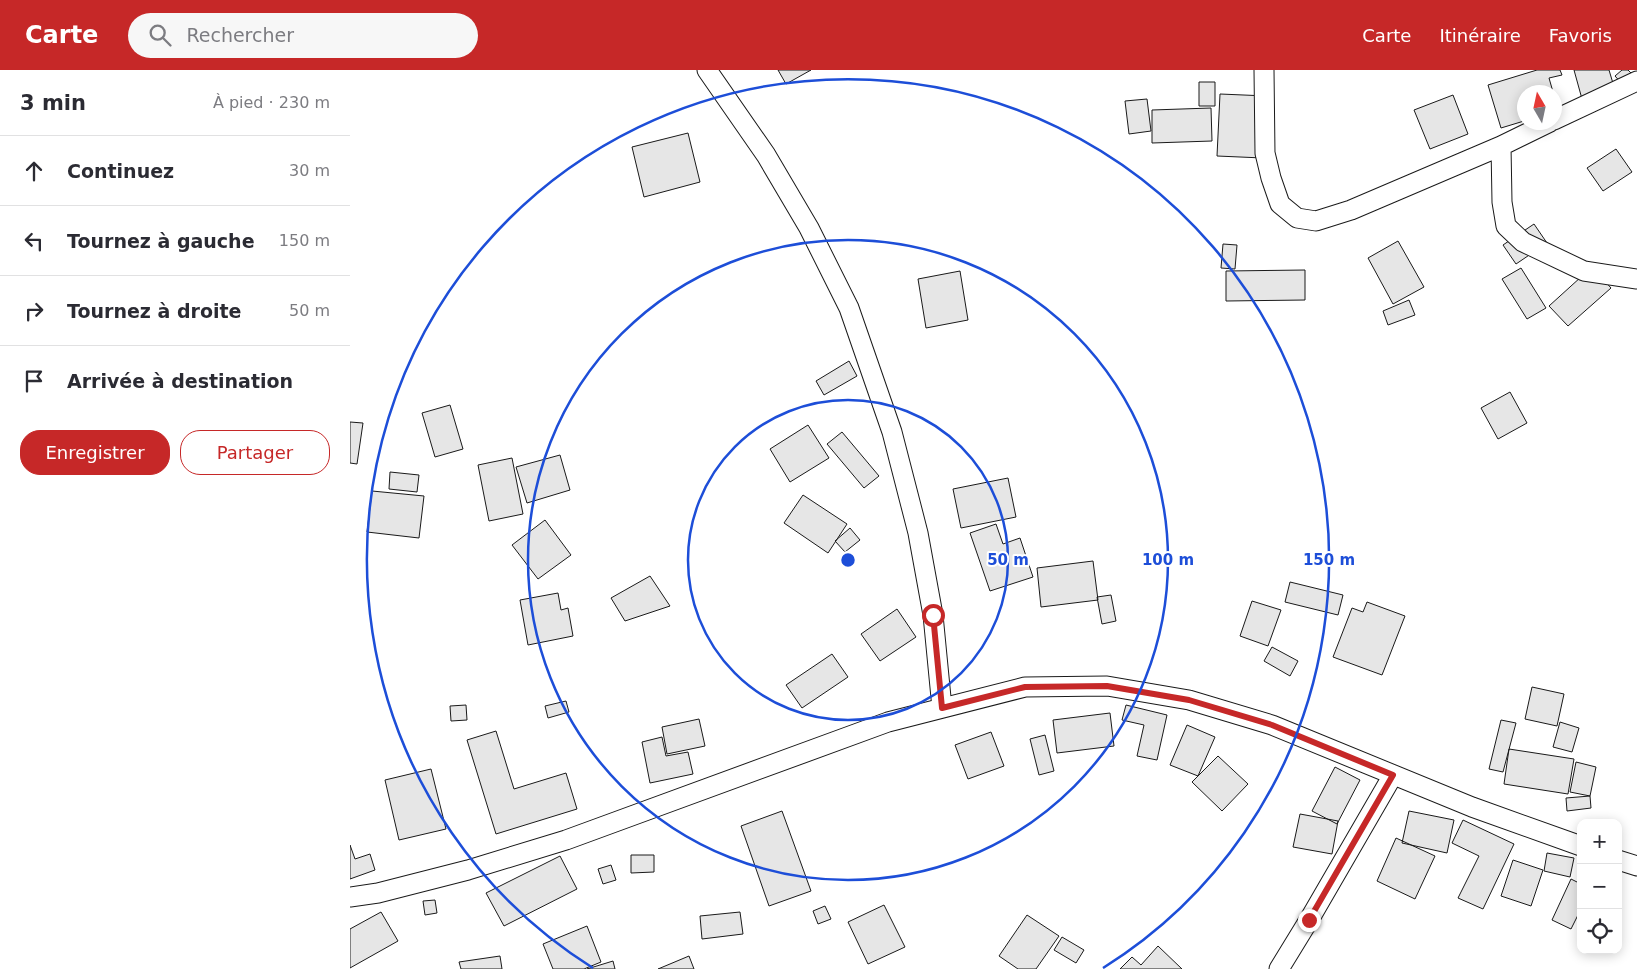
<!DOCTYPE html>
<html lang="fr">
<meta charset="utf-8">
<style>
:root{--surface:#fff;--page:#f7f7f7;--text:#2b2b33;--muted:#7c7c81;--line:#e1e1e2;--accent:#c62828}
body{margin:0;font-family:"DejaVu Sans",sans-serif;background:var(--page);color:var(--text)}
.controls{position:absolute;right:15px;bottom:15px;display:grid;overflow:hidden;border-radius:10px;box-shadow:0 2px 12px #0003}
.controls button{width:45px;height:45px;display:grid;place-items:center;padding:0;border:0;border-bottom:1px solid var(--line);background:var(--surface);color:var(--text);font:25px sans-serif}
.compass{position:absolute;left:1167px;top:15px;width:45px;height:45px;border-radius:50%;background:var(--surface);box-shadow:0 2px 12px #0003;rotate:351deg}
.stop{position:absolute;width:15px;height:15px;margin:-11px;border:4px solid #c62828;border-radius:50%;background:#fff}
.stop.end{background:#c62828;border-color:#fff;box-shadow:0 1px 5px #0008}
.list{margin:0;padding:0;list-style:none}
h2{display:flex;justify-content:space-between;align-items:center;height:65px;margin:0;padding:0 20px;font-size:21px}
h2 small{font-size:16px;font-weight:400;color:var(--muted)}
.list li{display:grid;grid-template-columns:32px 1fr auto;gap:15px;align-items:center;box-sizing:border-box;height:70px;padding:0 20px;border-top:1px solid var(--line)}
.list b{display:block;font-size:19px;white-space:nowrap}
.list em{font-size:16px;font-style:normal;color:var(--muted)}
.actions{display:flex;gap:10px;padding:15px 20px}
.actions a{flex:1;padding:11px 0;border:1px solid var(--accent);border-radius:20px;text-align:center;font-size:18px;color:var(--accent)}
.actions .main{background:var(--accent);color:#fff}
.icon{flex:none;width:28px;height:28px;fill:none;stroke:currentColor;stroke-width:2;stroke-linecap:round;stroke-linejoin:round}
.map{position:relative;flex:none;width:1287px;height:899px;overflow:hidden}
header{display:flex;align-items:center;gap:30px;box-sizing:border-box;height:70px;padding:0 25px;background:var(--accent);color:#fff}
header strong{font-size:24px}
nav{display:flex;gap:28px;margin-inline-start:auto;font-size:18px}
.search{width:350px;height:45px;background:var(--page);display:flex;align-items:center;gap:12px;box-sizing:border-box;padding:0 18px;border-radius:28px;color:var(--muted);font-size:19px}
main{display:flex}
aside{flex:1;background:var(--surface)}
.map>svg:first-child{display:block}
</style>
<header>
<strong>Carte</strong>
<div class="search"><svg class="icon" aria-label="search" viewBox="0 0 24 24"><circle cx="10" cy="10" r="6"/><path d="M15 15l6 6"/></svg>Rechercher</div>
<nav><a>Carte</a><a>Itinéraire</a><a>Favoris</a></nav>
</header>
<main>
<aside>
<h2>3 min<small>À pied · 230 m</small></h2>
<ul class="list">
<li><svg class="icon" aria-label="ahead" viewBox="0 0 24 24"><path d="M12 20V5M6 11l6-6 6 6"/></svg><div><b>Continuez</b></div><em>30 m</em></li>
<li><svg class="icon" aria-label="left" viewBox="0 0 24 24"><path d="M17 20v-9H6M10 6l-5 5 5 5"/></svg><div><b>Tournez à gauche</b></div><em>150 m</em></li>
<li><svg class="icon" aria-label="right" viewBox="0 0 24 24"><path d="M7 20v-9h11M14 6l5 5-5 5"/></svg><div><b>Tournez à droite</b></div><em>50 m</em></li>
<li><svg class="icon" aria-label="arrive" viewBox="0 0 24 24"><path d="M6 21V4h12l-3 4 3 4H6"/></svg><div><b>Arrivée à destination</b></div></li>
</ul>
<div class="actions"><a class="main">Enregistrer</a><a>Partager</a></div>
</aside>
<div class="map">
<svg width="1287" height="899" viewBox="0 0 1287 899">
<rect width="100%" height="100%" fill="#fff"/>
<path fill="#e6e6e6" stroke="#1a1a1a" d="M428 0H461L436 14Z
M1187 0H1210L1212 5 1199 8 1203 22H1174V27L1171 28 1174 39V51L1151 58 1138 15Z
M1224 0H1259L1265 20 1232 29Z
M1272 0H1278L1284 6 1273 15 1265 6Z
M849 12H865V36H849Z
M870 24 917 26 913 88 867 86Z
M1103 25 1118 64 1080 79 1064 40Z
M797 29 801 61 779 64 775 31Z
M861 38 862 71 802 73V40Z
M338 63 350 112 294 127 282 77Z
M1266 79 1282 102 1253 121 1237 98Z
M1184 154 1197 173 1166 194 1153 175Z
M1048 171 1074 217 1043 234 1018 188Z
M873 174 887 175 885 199 871 198Z
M1242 197 1261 218 1218 256 1199 236Z
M1171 198 1196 238 1177 249 1152 209Z
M955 200V230L876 231V201Z
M610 201 618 250 576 258 568 209Z
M1059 230 1065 245 1038 255 1033 241Z
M499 291 507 306 474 325 466 311Z
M1160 322 1177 353 1148 369 1131 338Z
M100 335 113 379 85 387 72 343Z
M0 352 13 353 7 394 0 393Z
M458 355 479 388 440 412 420 379Z
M492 362 529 406 514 418 477 374Z
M210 385 220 420 177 433 166 397Z
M162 388 173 444 139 451 128 395Z
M40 402 69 405 67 422 39 419Z
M658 408 666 447 611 458 603 419Z
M22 421 74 426 69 468 17 462Z
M453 425 497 454 478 483 434 453Z
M195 450 221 485 188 509 162 475Z
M646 454 653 474 670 468 683 507 640 521 620 463Z
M500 458 510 470 495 482 485 471Z
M743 491 748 530 691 537 687 498Z
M300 506 320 536 275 551 261 528Z
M940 512 993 525 988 545 935 532Z
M208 523 211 540 218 538 223 566 178 575 170 530Z
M761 525 766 551 752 554 747 527Z
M902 531 931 540 918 576 890 566Z
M1017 532 1055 546 1032 605 983 587 1002 538 1013 542Z
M547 539 566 567 530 591 511 564Z
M922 577 948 591 940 606 914 591Z
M482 584 498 607 452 638 436 615Z
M1182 617 1214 624 1207 656 1175 649Z
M216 631 219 642 198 648 195 636Z
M116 635 117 650 101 651 100 636Z
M776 635 817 645 807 690 787 686 794 655 772 650Z
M760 643 764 676 707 683 703 650Z
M349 649 355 676 317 684 312 657Z
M1151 650 1166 653 1153 702 1139 699Z
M1210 652 1229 658 1222 682 1203 677Z
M837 655 865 667 848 706 820 695Z
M146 661 164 719 216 703 227 739 146 764 117 670Z
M641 662 654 696 618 709 605 675Z
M695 665 704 701 689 705 680 669Z
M312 667 316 686 338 682 343 704 300 713 292 672Z
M1159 679 1224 689 1218 724 1154 714Z
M868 686 898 714 872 741 842 712Z
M1226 692 1246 697 1240 726 1220 722Z
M985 697 1010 710 987 754 962 741Z
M81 699 96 759 49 770 35 710Z
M1240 726 1241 738 1217 741 1216 728Z
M432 741 461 821 419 836 391 756Z
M1059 741 1104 750 1097 783 1052 773Z
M950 744 988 751 982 784 943 777Z
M1113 750 1164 774 1133 839 1108 828 1129 786 1102 773Z
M1046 768 1085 786 1065 829 1027 811Z
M0 775 5 789 20 784 25 800 0 809Z
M1197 783 1224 788 1220 807 1194 801Z
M281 785H304V802L281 803Z
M210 786 227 819 154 856 136 823Z
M1163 790 1193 800 1181 836 1151 826Z
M261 795 266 810 253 814 248 799Z
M1221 809 1231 814V839L1221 859 1202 850Z
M85 830 87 843 75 845 73 831Z
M534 835 555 877 518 894 498 852Z
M475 836 481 849 468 854 463 841Z
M31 842 48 871 0 898V859Z
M390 842 393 864 352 869 350 846Z
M677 845 709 866 686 899H668L649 886Z
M237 856 251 892 234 899H203L193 874Z
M712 867 734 880 726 893 704 880Z
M808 876 832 899H770L782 887 791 895Z
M150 886 152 899H111L109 892Z
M339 886 344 899H308Z
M263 891 265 899H237Z"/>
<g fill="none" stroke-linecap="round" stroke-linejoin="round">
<defs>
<path id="minor" d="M357 0 416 85 459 158 499 238 542 362 568 463 583 545 592 638
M914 0 915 83 921 108 930 134 947 148 966 151 1001 140 1151 76 1200 52
M1204 50 1287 11
M1151 76 1152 132 1156 156 1173 172 1234 201 1287 209
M1268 790 1287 796
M0 827 28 823 118 800 216 770 538 652 675 617 757 616 839 630 922 655 1122 737 1231 776
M929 899 959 850 1043 705"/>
</defs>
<use href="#minor" stroke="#1a1a1a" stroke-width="21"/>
<use href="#minor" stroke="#fff" stroke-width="19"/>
</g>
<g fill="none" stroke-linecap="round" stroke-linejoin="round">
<path stroke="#c62828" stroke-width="6" d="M583 545 592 638 675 617 757 616 839 630 922 655 1043 705 959 850"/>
</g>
<g fill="none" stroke="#1d4ed8" stroke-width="2.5">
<circle cx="498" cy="490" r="160"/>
<circle cx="498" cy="490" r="320"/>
<path d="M243 898A481 481 0 1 1 753 898"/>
</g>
<circle cx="498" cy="490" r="8" fill="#1d4ed8" stroke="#fff" stroke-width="2.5"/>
<g font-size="15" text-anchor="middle" font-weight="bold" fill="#1d4ed8" stroke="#fff" stroke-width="4" stroke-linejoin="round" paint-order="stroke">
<text x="658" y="495">50 m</text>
<text x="818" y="495">100 m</text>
<text x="979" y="495">150 m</text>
</g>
</svg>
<div class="controls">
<button>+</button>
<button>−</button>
<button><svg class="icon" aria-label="locate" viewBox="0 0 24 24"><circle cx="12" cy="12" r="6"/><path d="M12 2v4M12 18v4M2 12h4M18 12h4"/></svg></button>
</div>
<svg class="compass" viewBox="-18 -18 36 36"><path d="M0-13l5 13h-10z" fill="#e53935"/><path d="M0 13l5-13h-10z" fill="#7c7c81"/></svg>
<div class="stop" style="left:583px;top:545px"></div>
<div class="stop end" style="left:959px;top:850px"></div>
</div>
</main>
